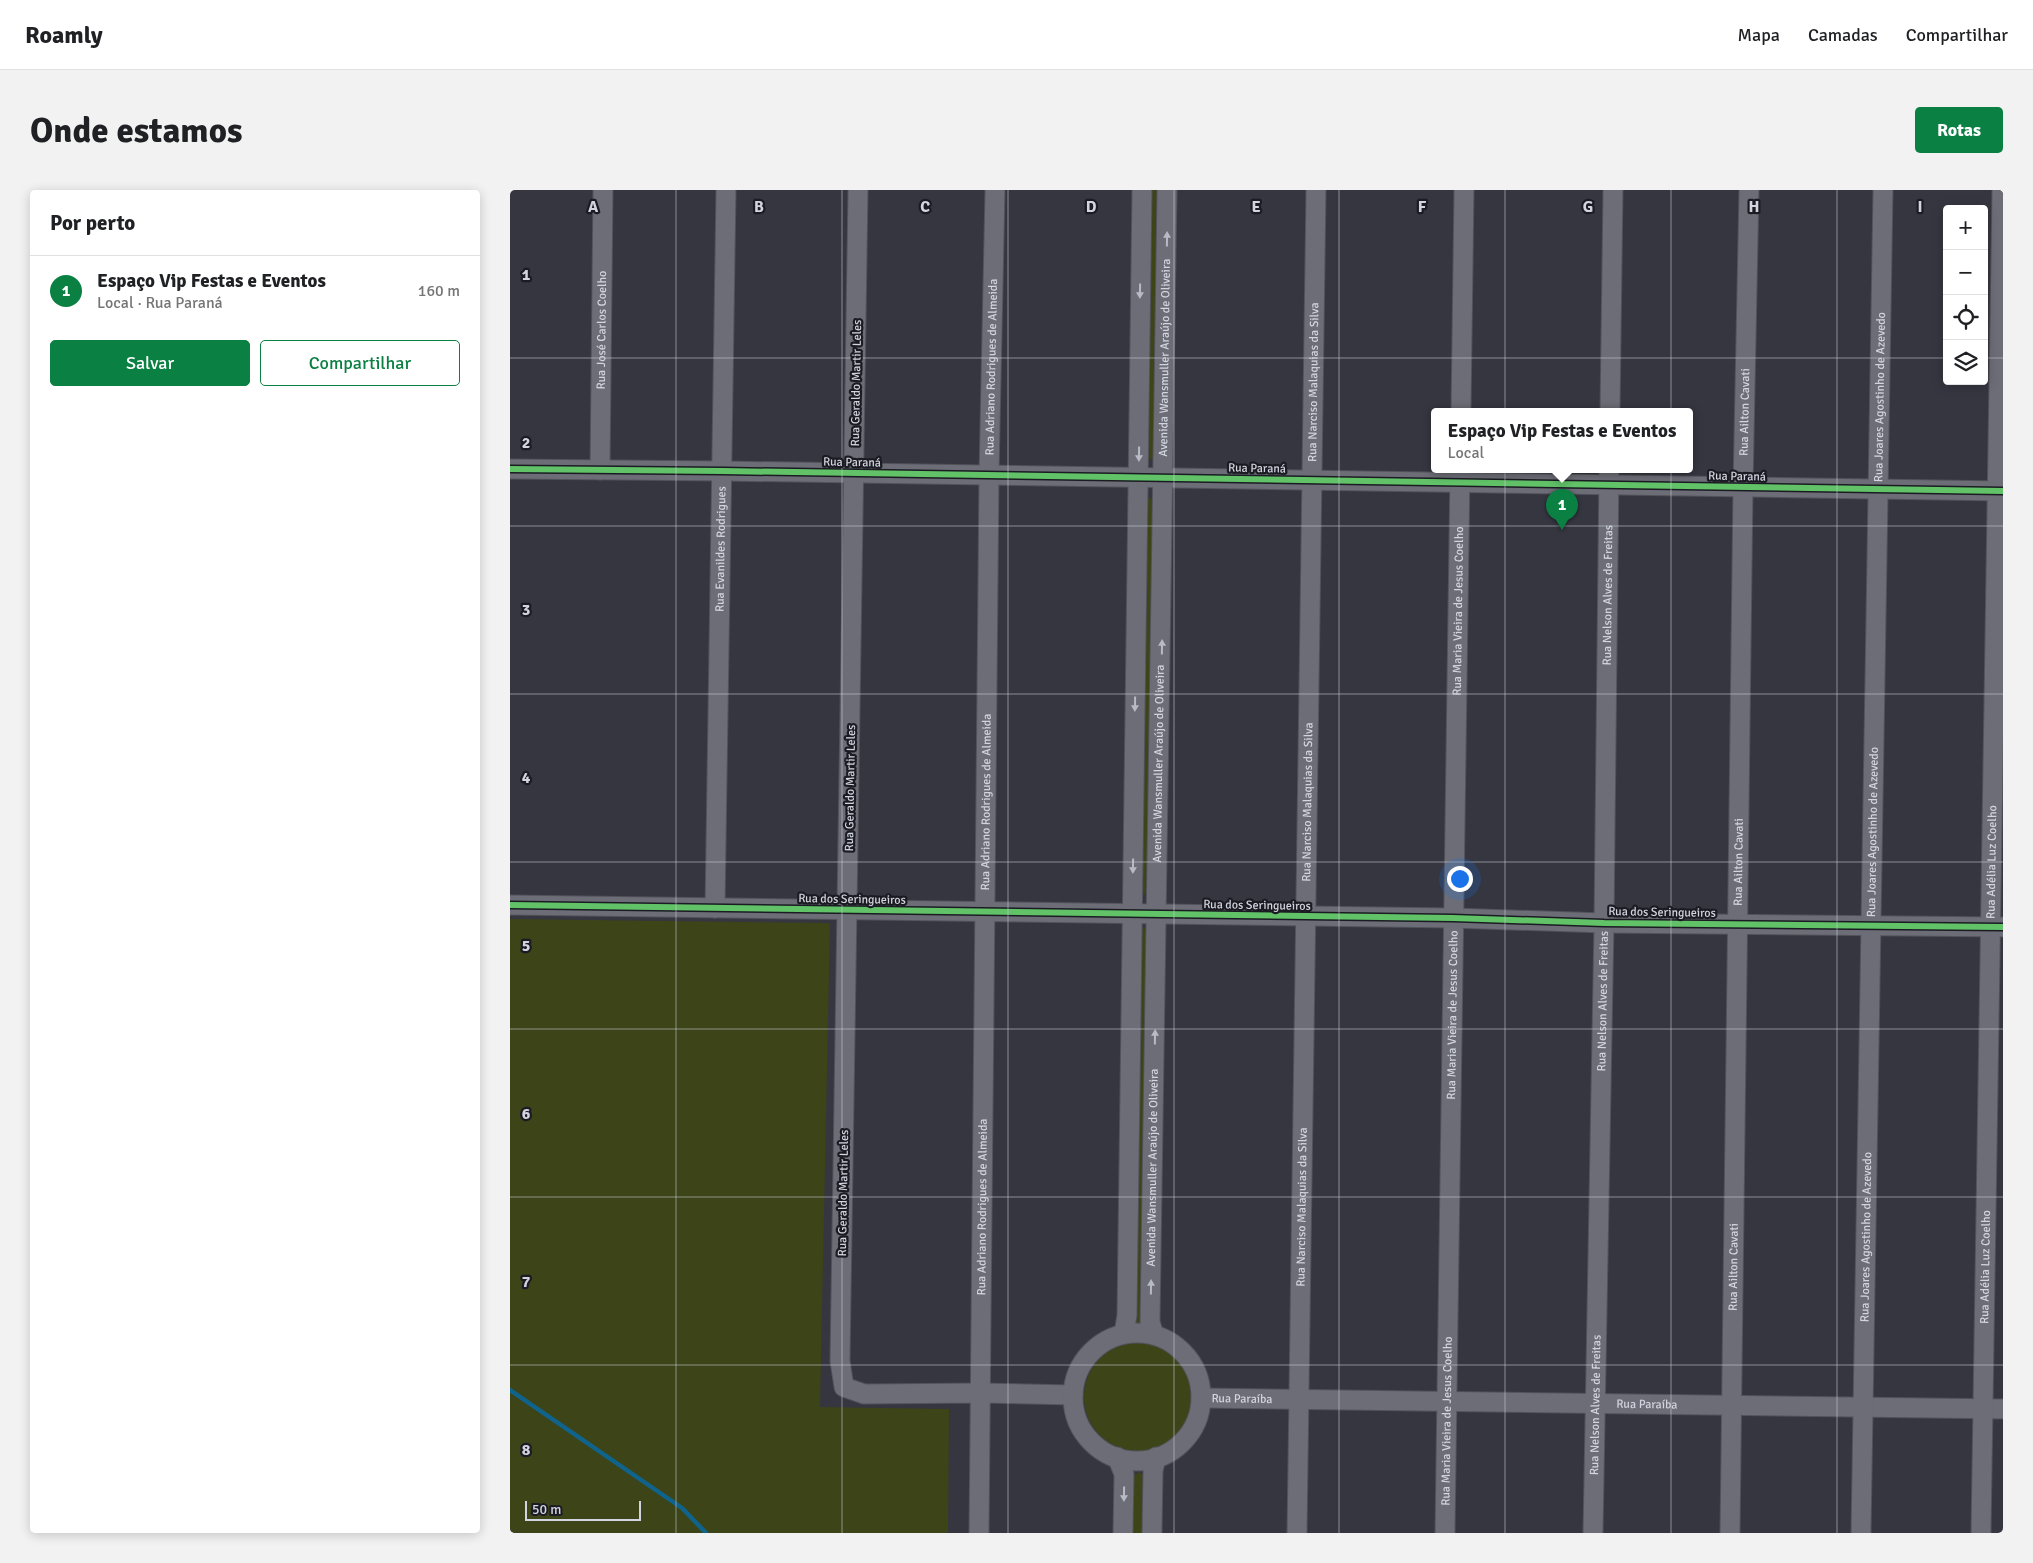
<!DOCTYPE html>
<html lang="pt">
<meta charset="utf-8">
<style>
:root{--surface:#fff;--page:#f2f2f2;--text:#202124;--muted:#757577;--line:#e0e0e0;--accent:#0b8043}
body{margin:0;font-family:Signika,sans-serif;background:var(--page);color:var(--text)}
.controls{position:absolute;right:15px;top:15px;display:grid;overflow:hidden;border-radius:5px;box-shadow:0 2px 12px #0003}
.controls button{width:45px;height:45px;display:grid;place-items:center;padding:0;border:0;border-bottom:1px solid var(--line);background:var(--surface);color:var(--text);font:25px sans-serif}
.scale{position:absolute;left:15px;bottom:12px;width:116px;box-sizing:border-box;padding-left:5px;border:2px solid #d2d4df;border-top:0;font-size:14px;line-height:18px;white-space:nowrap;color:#d2d4df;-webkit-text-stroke:4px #1b1c23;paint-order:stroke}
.you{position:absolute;left:949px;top:688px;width:18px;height:18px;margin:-12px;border:4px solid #fff;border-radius:50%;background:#1a73e8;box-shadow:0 0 0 8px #1a73e833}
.badge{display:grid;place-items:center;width:32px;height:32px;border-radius:50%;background:var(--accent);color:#fff;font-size:16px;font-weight:700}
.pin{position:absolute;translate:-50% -41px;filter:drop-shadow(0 1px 2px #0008)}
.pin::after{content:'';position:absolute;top:26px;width:18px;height:15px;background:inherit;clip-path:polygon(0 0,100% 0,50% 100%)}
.popup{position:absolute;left:921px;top:218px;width:262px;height:65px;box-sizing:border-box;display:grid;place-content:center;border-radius:5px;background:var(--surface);filter:drop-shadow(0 1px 4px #0005);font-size:16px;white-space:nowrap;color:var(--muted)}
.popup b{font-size:19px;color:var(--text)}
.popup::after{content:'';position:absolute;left:50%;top:100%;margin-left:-10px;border:10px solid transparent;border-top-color:var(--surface)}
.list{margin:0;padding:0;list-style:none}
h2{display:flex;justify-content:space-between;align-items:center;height:65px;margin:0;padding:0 20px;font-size:21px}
h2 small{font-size:16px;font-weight:400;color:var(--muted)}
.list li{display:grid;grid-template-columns:32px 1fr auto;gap:15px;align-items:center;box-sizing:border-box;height:70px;padding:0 20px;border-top:1px solid var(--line)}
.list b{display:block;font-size:19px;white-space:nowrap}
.list p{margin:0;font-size:16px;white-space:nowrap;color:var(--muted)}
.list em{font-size:16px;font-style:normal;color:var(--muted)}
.actions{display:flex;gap:10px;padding:15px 20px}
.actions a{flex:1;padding:11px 0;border:1px solid var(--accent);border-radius:5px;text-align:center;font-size:18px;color:var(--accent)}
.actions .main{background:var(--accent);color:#fff}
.icon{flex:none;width:28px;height:28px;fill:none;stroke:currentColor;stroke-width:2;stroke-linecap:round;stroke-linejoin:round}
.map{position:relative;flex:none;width:1493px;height:1343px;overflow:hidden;border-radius:5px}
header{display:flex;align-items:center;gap:30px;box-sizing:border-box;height:70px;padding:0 25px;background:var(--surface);border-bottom:1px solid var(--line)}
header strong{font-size:24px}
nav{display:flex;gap:28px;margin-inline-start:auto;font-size:18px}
.intro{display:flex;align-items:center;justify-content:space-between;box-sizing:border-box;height:120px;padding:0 30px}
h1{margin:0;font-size:35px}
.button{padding:12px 22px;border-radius:5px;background:var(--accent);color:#fff;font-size:18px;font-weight:700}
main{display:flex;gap:30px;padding:0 30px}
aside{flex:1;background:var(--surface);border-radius:5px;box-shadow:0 2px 12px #0003}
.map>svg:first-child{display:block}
</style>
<header>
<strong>Roamly</strong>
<nav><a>Mapa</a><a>Camadas</a><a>Compartilhar</a></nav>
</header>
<div class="intro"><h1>Onde estamos</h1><a class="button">Rotas</a></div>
<main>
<aside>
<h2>Por perto<small></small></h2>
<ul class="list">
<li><span class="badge">1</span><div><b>Espaço Vip Festas e Eventos</b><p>Local · Rua Paraná</p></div><em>160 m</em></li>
</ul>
<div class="actions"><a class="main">Salvar</a><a>Compartilhar</a></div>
</aside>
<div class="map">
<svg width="1493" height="1343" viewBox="0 0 1493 1343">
<rect width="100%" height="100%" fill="#353640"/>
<path fill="#3d4418" d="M640 0H649L644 266 641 270 636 267Z
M639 307 644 311 638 701 634 705 630 702 635 312Z
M0 729 320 733 310 1217 439 1219 438 1343H0Z
M633 737 638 741 632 1131 629 1135 624 1132 628 741Z
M574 1207a54 54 0 1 1 108 0a54 54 0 1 1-108 0Z
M629 1282 634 1286 633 1343H624V1286Z"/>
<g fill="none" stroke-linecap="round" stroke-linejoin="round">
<path stroke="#10638a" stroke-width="4.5" d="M0 1200 172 1318 196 1343"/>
<defs>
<g id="minor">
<path d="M348 0 330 1171 334 1197 354 1204 471 1203 563 1205"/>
<path d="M951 221 954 0"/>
<path d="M1100 221 1103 0"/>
<path d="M0 279 213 281 1493 301"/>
<path id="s1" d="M90 280 93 0"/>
<path d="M0 715 943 728 1094 733 1493 737"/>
<path id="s2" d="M205 718 216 0"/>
<circle cx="627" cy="1207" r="64"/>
<path d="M614 1144 617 1125 632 0"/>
<path id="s3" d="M644 1145 640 1132 657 0"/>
<path id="s4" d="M691 1208 1493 1219"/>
<path d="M607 1267 614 1284 613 1343"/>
<path id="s5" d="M469 1343 479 285 485 0"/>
<path d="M642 1343 643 1281 646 1267"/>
<path id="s6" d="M787 1343 806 0"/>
<path id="s7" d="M935 1343 950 279"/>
<path id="s8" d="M1083 1343 1094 733 1099 279"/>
<path id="s9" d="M1220 1343 1233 297 1239 0"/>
<path id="s10" d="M1351 1343 1373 0"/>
<path id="s11" d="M1471 1343 1492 0"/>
</g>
</defs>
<use href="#minor" stroke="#52525b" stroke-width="21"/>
<use href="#minor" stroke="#6c6d76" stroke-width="19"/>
<defs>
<path id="cycleway" d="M0 279 213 281 1493 301
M0 715 943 728 1094 733 1493 737"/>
</defs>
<use href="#cycleway" stroke="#1b1c23" stroke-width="9"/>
<use href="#cycleway" stroke="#61c268" stroke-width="6"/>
</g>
<defs><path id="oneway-solid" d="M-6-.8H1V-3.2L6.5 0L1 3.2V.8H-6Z" transform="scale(1.25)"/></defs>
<g fill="#b8bac5">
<use href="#oneway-solid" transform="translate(657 49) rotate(-89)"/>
<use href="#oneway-solid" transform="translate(630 101) rotate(91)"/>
<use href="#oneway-solid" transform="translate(629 264) rotate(91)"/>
<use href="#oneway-solid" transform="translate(652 457) rotate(-89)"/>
<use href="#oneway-solid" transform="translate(625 514) rotate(91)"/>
<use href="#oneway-solid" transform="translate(623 676) rotate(91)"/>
<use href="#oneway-solid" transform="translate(645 847) rotate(-89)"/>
<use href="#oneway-solid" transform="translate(641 1097) rotate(-89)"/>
<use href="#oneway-solid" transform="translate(614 1304) rotate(91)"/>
</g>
<path fill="none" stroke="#d2d4df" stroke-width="1" stroke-opacity="0.55" d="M166 0V1343M332 0V1343M498 0V1343M664 0V1343M829 0V1343M995 0V1343M1161 0V1343M1327 0V1343M0 168H1437M1474 168H1493M0 336H1493M0 504H1493M0 672H1493M0 839H1493M0 1007H1493M0 1175H1493"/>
<g text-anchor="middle" stroke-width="4.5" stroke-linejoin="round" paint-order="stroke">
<g font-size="12" fill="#d2d4df" stroke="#1b1c23">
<text dy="4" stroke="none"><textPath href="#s1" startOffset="140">Rua José Carlos Coelho</textPath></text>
<text dy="4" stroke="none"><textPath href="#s3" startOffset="978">Avenida Wansmuller Araújo de Oliveira</textPath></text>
<text dy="4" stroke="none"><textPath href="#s5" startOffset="1166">Rua Adriano Rodrigues de Almeida</textPath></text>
<text dy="4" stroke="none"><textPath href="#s6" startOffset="1151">Rua Narciso Malaquias da Silva</textPath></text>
<text transform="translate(346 193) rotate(-89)" y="4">Rua Geraldo Martir Leles</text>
<text dy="4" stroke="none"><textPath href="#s10" startOffset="1136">Rua Joares Agostinho de Azevedo</textPath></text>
<text dy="4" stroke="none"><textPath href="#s9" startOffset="1121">Rua Ailton Cavati</textPath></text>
<text transform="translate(342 272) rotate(1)" y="4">Rua Paraná</text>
<text transform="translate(747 278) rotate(1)" y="4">Rua Paraná</text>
<text transform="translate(1227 286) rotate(1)" y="4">Rua Paraná</text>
<text dy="4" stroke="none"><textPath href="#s2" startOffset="359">Rua Evanildes Rodrigues</textPath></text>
<text dy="4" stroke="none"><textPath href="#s8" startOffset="938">Rua Nelson Alves de Freitas</textPath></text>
<text dy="4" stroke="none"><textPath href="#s7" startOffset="922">Rua Maria Vieira de Jesus Coelho</textPath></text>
<text dy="4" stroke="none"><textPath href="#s3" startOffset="572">Avenida Wansmuller Araújo de Oliveira</textPath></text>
<text transform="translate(340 598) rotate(-89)" y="4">Rua Geraldo Martir Leles</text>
<text dy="4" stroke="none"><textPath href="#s5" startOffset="731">Rua Adriano Rodrigues de Almeida</textPath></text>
<text dy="4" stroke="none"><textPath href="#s6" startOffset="731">Rua Narciso Malaquias da Silva</textPath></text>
<text dy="4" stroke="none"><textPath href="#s10" startOffset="701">Rua Joares Agostinho de Azevedo</textPath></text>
<text dy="4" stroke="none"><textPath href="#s9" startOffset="671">Rua Ailton Cavati</textPath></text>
<text dy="4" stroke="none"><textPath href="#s11" startOffset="671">Rua Adélia Luz Coelho</textPath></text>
<text transform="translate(342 709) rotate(1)" y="4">Rua dos Seringueiros</text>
<text transform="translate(747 715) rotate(1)" y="4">Rua dos Seringueiros</text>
<text transform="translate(1152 722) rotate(1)" y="4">Rua dos Seringueiros</text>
<text dy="4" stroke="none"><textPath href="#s8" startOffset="532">Rua Nelson Alves de Freitas</textPath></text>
<text dy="4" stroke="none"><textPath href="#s7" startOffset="518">Rua Maria Vieira de Jesus Coelho</textPath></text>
<text dy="4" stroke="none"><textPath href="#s3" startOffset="168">Avenida Wansmuller Araújo de Oliveira</textPath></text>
<text transform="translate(333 1003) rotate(-89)" y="4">Rua Geraldo Martir Leles</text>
<text dy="4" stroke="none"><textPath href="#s5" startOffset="326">Rua Adriano Rodrigues de Almeida</textPath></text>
<text dy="4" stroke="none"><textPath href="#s6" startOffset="326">Rua Narciso Malaquias da Silva</textPath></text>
<text dy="4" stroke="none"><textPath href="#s10" startOffset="296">Rua Joares Agostinho de Azevedo</textPath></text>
<text dy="4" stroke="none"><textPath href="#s9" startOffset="266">Rua Ailton Cavati</textPath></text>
<text dy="4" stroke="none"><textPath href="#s11" startOffset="266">Rua Adélia Luz Coelho</textPath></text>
<text dy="4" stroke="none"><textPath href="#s4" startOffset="41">Rua Paraíba</textPath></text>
<text dy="4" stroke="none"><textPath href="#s4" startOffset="446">Rua Paraíba</textPath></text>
<text dy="4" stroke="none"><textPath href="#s8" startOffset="128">Rua Nelson Alves de Freitas</textPath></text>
<text dy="4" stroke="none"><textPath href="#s7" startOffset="112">Rua Maria Vieira de Jesus Coelho</textPath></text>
</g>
</g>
<g font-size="16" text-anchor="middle" font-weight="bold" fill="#d2d4df" stroke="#1b1c23" stroke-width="4.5" stroke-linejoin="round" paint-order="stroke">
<text x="83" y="22">A</text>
<text x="249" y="22">B</text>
<text x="415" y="22">C</text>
<text x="581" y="22">D</text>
<text x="746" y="22">E</text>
<text x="912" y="22">F</text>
<text x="1078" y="22">G</text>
<text x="1244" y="22">H</text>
<text x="1410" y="22">I</text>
<text x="16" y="90">1</text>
<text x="16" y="258">2</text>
<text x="16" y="425">3</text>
<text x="16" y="593">4</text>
<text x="16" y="761">5</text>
<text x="16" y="929">6</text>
<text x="16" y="1097">7</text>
<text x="16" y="1265">8</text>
</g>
</svg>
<div class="controls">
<button>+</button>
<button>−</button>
<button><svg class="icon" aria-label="locate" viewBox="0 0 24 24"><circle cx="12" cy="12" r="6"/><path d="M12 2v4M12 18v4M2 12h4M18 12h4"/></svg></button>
<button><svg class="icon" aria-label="layers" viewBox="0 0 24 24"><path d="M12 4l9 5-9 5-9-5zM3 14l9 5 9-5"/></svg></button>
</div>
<div class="scale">50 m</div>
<div class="you"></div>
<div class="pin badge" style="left:1052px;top:340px">1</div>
<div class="popup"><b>Espaço Vip Festas e Eventos</b>Local</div>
</div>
</main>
